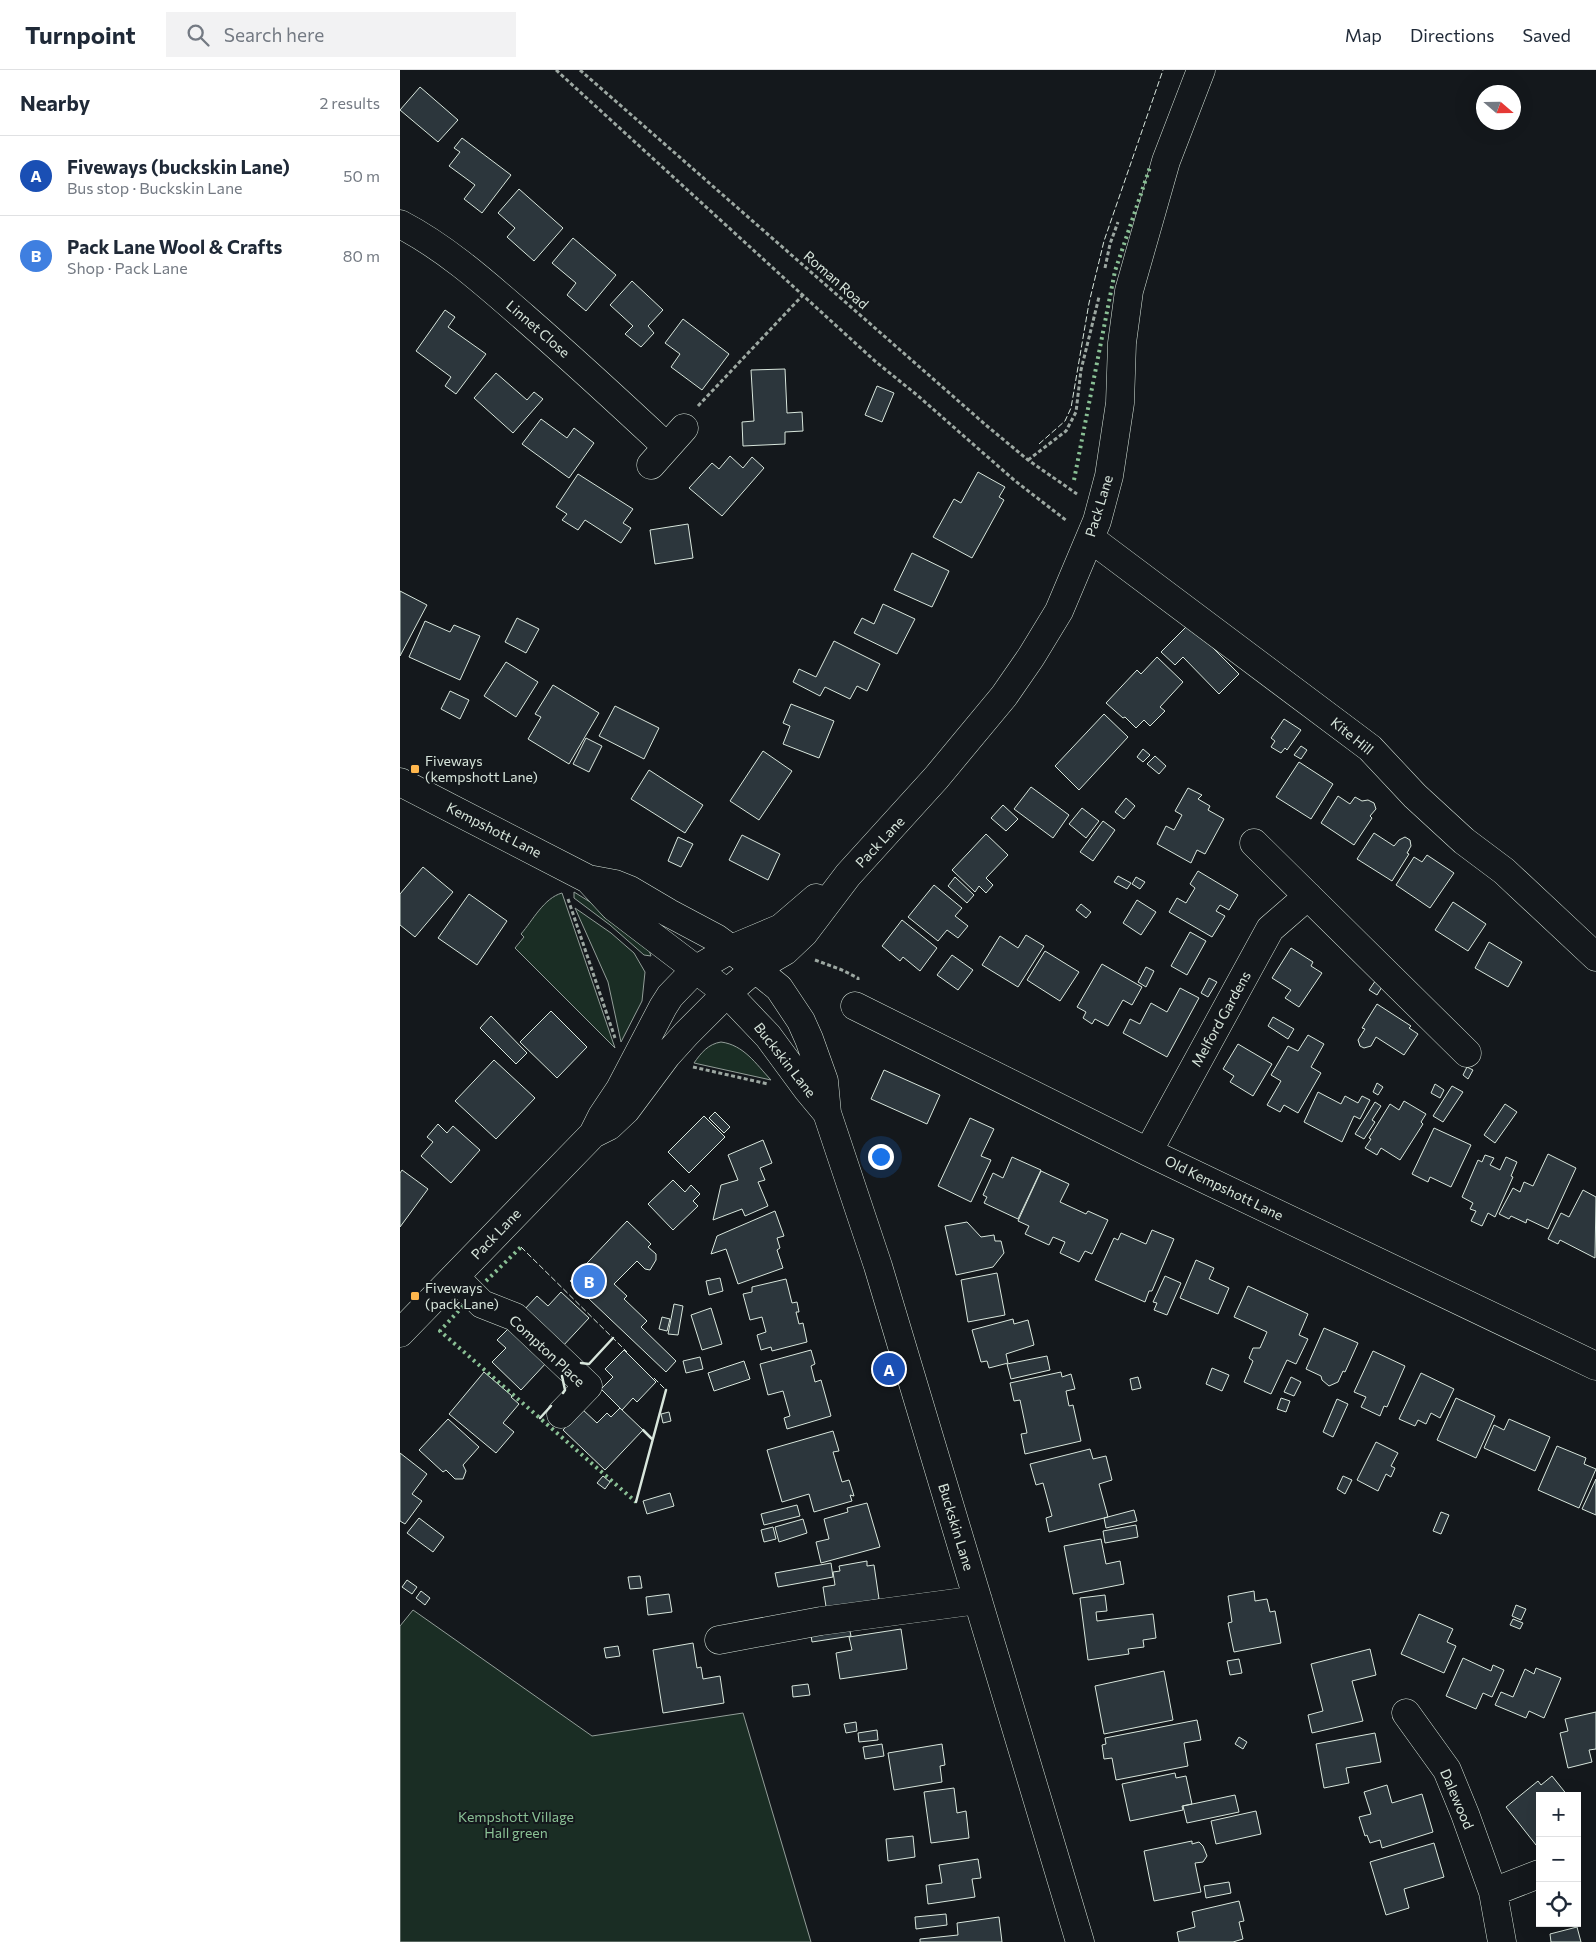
<!DOCTYPE html>
<meta charset="utf-8">
<style>
:root{--surface:#fff;--page:#f2f2f3;--text:#1f2937;--muted:#747a83;--line:#e0e1e3;--accent:#db2777}
body{margin:0;font-family:Commissioner,sans-serif;background:var(--page);color:var(--text)}
.controls{position:absolute;right:15px;bottom:15px;display:grid;overflow:hidden;border-radius:0px;box-shadow:0 5px 20px #0002}
.controls button{width:45px;height:45px;display:grid;place-items:center;padding:0;border:0;border-bottom:1px solid var(--line);background:var(--surface);color:var(--text);font:25px sans-serif}
.compass{position:absolute;left:1076px;top:15px;width:45px;height:45px;border-radius:50%;background:var(--surface);box-shadow:0 5px 20px #0002;rotate:110deg}
.you{position:absolute;left:480px;top:1086px;width:18px;height:18px;margin:-12px;border:4px solid #fff;border-radius:50%;background:#1a73e8;box-shadow:0 0 0 8px #1a73e833}
.badge{display:grid;place-items:center;width:32px;height:32px;border-radius:50%;background:var(--accent);color:#fff;font-size:16px;font-weight:700}
.pin{position:absolute;translate:-50% -50%;border:2px solid #fff;box-shadow:0 1px 5px #0006}
.list{margin:0;padding:0;list-style:none}
h2{display:flex;justify-content:space-between;align-items:center;height:65px;margin:0;padding:0 20px;font-size:21px}
h2 small{font-size:16px;font-weight:400;color:var(--muted)}
.list li{display:grid;grid-template-columns:32px 1fr auto;gap:15px;align-items:center;box-sizing:border-box;height:80px;padding:0 20px;border-top:1px solid var(--line)}
.list b{display:block;font-size:19px;white-space:nowrap}
.list p{margin:0;font-size:16px;white-space:nowrap;color:var(--muted)}
.list em{font-size:16px;font-style:normal;color:var(--muted)}
.icon{flex:none;width:28px;height:28px;fill:none;stroke:currentColor;stroke-width:2;stroke-linecap:round;stroke-linejoin:round}
.map{position:relative;flex:none;width:1196px;height:1872px;overflow:hidden}
header{display:flex;align-items:center;gap:30px;box-sizing:border-box;height:70px;padding:0 25px;background:var(--surface);border-bottom:1px solid var(--line)}
header strong{font-size:24px}
nav{display:flex;gap:28px;margin-inline-start:auto;font-size:18px}
.search{width:350px;height:45px;background:var(--page);display:flex;align-items:center;gap:12px;box-sizing:border-box;padding:0 18px;border-radius:0px;color:var(--muted);font-size:19px}
main{display:flex}
aside{flex:1;background:var(--surface)}
.map>svg:first-child{display:block}
</style>
<header>
<strong>Turnpoint</strong>
<div class="search"><svg class="icon" aria-label="search" viewBox="0 0 24 24"><circle cx="10" cy="10" r="6"/><path d="M15 15l6 6"/></svg>Search here</div>
<nav><a>Map</a><a>Directions</a><a>Saved</a></nav>
</header>
<main>
<aside>
<h2>Nearby<small>2 results</small></h2>
<ul class="list">
<li><span class="badge" style="background:#1a4fb4">A</span><div><b>Fiveways (buckskin Lane)</b><p>Bus stop · Buckskin Lane</p></div><em>50 m</em></li>
<li><span class="badge" style="background:#3f7fe0">B</span><div><b>Pack Lane Wool &amp; Crafts</b><p>Shop · Pack Lane</p></div><em>80 m</em></li>
</ul>
</aside>
<div class="map">
<svg width="1196" height="1872" viewBox="0 0 1196 1872">
<rect width="100%" height="100%" fill="#14181c"/>
<path fill="#1a2d24" stroke="#939e99" d="M174 822 219 850 249 880 251 886 244 885 210 855 174 828Z
M162 823 215 978 115 878 124 867 121 864C133 850 144 828 162 823Z
M175 838 211 863 234 883 245 902 242 931 221 972 208 912Z
M321 972C344 975 356 994 371 1010L294 993C301 983 308 974 321 972Z
M13 1540 192 1666 343 1643 411 1872H0V1556Z"/>
<path fill="#2c363c" stroke="#d8e6dc" d="M20 17 58 50 38 72 0 40Z
M62 68 111 105 82 143 64 129 75 115 49 96 60 82 54 78Z
M119 119 163 158 134 191 107 167 115 158 98 143Z
M173 168 216 205 186 241 167 225 176 213 152 193Z
M232 211 263 240 248 256 254 263 241 277 225 264 233 256 210 235Z
M45 240 55 247 48 257 86 284 56 324 45 316 51 307 16 281Z
M283 249 329 284 302 320 271 297 280 284 265 273Z
M385 299 387 343 402 342 403 361 385 362V374L343 376 342 352 354 351 351 300Z
M96 303 127 330 134 322 143 329 113 363 74 328Z
M477 316 494 323 482 352 465 345Z
M141 349 167 368 174 358 194 373 169 408 122 374Z
M330 386 343 398 352 387 364 398 322 446 289 418 312 393 319 399Z
M578 402 605 417 599 427 604 430 572 488 533 467 554 429 561 433Z
M178 404 233 439 223 453 231 458 221 473 185 450 178 460 162 450 167 444 156 437Z
M288 454 293 488 255 494 250 460Z
M512 483 549 501 532 537 494 520Z
M0 521 27 535 0 586Z
M483 534 515 549 497 584 454 563 462 548 474 554Z
M117 548 139 559 126 583 105 572Z
M25 551 50 562 54 555 80 566 60 610 9 587Z
M789 554 839 604 819 624 783 587 775 595 761 582Z
M434 571 480 594 467 621 457 616 450 629 425 617 420 626 393 612 399 599 416 607Z
M757 587 783 612 760 637 765 641 750 656 744 650 736 658 725 647 723 648 706 633 737 600 741 604Z
M106 592 138 612 116 647 84 626Z
M153 615 199 643 169 694 128 669 141 647 135 644Z
M50 621 69 630 60 649 41 639Z
M391 634 434 651 419 688 383 674 390 656 383 653Z
M215 636 259 658 244 689 199 666Z
M704 644 728 667 679 720 655 696Z
M884 649 901 660 887 680 885 678 881 683 871 677 875 671 871 668Z
M186 668 202 676 189 702 173 694Z
M901 676 907 680 901 689 894 685Z
M743 679 750 685 743 692 737 687Z
M363 681 392 701 359 750 330 731Z
M755 686 766 696 759 704 747 694Z
M899 692 933 714 911 749 876 727Z
M249 700 303 735 285 763 231 729Z
M631 717 669 745 653 768 614 739Z
M788 718 802 725 798 729 810 736 808 740 824 749 805 784 797 780 791 793 757 774 766 756 774 760 782 745 775 741Z
M938 726 950 734 955 727 962 731 968 730 974 733 976 739 970 746 972 748 954 775 921 753Z
M726 728 735 736 724 749 715 742Z
M603 735 618 749 606 761 591 748Z
M682 738 699 751 686 768 669 754Z
M703 751 715 760 693 791 680 782Z
M974 763 994 776 999 770 1005 767 1010 770 1011 776 1007 783 1009 784 992 811 957 789Z
M586 764 608 785 586 808 593 815 586 823 579 816 575 822 552 800Z
M342 765 380 784 368 810 329 790Z
M278 767 293 774 281 797 268 791Z
M1027 785 1054 803 1030 838 996 815 1014 787 1022 792Z
M23 797 53 822 15 867 0 855V824Z
M798 801 838 825 829 840 820 835 816 841 825 846 812 867 769 842 777 828 786 833 795 818 790 814Z
M718 806 731 813 727 819 714 812Z
M555 807 574 825 567 833 548 816Z
M736 807 745 812 740 819 732 814Z
M534 815 562 838 555 846 568 856 558 868 547 860 538 871 508 847Z
M69 824 107 851 77 895 38 868Z
M737 830 756 842 741 865 723 853Z
M1053 832 1086 854 1068 881 1035 860Z
M681 834 691 842 686 848 676 840Z
M502 850 537 878 520 901 503 887 500 891 482 876Z
M790 862 806 871 787 905 771 896Z
M626 865 644 876 618 917 582 895 600 866 618 878Z
M1089 872 1122 892 1108 917 1075 898Z
M891 878 913 892 911 896 922 903 899 937 885 928 891 920 872 908Z
M645 881 679 902 660 931 627 910Z
M552 885 573 900 558 920 537 905Z
M702 894 742 917 732 935 723 930 708 956 695 949 692 954 683 948 686 942 677 937Z
M746 897 754 901 746 917 738 912Z
M978 907 985 912 977 925 969 920Z
M809 908 817 912 808 927 801 923Z
M780 918 799 928 767 987 723 963 730 949 740 954 751 933 767 942Z
M977 934 1011 956 1009 958 1018 964 1004 985 976 967 971 976 964 978 960 976 958 970 965 959 962 958Z
M151 941 187 977 157 1008 120 972Z
M91 946 127 983 116 994 80 958Z
M873 947 894 959 888 969 868 956Z
M908 965 924 974 911 997 921 1003 898 1043 884 1035 880 1042 867 1035 881 1011 871 1005 888 976 898 981Z
M838 974 872 994 853 1026 830 1012 834 1006 823 999Z
M94 990 135 1028 96 1069 55 1031Z
M1067 997 1073 1000 1068 1009 1063 1005Z
M484 1000 540 1025 527 1054 471 1029Z
M977 1013 983 1017 978 1025 973 1022Z
M1035 1014 1044 1020 1040 1028 1031 1023Z
M1052 1016 1063 1022 1043 1052 1033 1046Z
M918 1022 941 1034 945 1026 958 1033 962 1026 970 1030 960 1049 954 1046 942 1072 904 1052Z
M1004 1031 1026 1044 1021 1052 1023 1054 1000 1090 981 1078 977 1085 965 1078 971 1069 969 1068 990 1034 999 1040Z
M975 1032 981 1036 972 1050 975 1052 964 1069 955 1064Z
M1105 1034 1117 1042 1095 1073 1084 1065Z
M315 1042 330 1057 324 1063 309 1048Z
M304 1046 325 1067 289 1103 268 1082Z
M570 1048 594 1059 581 1086 591 1090 571 1132 538 1116Z
M38 1054 47 1063 53 1056 80 1080 51 1113 21 1086 33 1072 27 1067Z
M1034 1058 1071 1075 1051 1117 1030 1107 1028 1112 1012 1104Z
M363 1070 372 1093 360 1098 365 1110 358 1112 368 1136 345 1146 342 1139 313 1150 321 1115 338 1110 328 1085Z
M1148 1084 1176 1098 1148 1159 1127 1149 1126 1153 1111 1146 1109 1149 1099 1144 1113 1118 1120 1122 1124 1112 1133 1116Z
M1085 1085 1094 1088 1090 1095 1100 1100 1106 1087 1117 1092 1111 1106 1113 1107 1095 1147 1088 1143 1082 1156 1071 1151 1076 1141 1070 1139 1073 1133 1062 1127 1078 1090 1082 1092Z
M612 1087 641 1100 618 1149 584 1133 587 1127 583 1125 593 1103 603 1108Z
M2 1100 28 1119 0 1157V1103Z
M641 1101 669 1114 660 1132 686 1144 688 1141 708 1150 692 1184 685 1181 679 1192 660 1183 665 1172 653 1167 649 1175 625 1164 629 1156 618 1151Z
M273 1110 285 1122 291 1115 300 1124 293 1131 298 1136 273 1160 248 1134Z
M1183 1120 1196 1127 1195 1188 1160 1170 1158 1174 1148 1169 1161 1143 1169 1147Z
M375 1141 384 1166 377 1168 380 1178 377 1180 383 1198 338 1214 326 1179 311 1184 317 1166Z
M227 1151 251 1174 248 1177 256 1184V1190L250 1200 245 1199 237 1191 214 1214 227 1226 224 1229 247 1251 241 1257 276 1291 266 1302 170 1211Z
M567 1152 581 1167 594 1165 595 1171H601L604 1183 593 1197 556 1205 545 1156Z
M752 1160 774 1169 752 1221H749L745 1232 695 1210 714 1168 718 1170 721 1163 746 1174Z
M796 1190 814 1198 809 1209 829 1218 818 1244 780 1228Z
M597 1203 605 1245 568 1252 561 1210Z
M765 1206 781 1213 767 1245 754 1240 757 1233 753 1232Z
M320 1208 323 1221 309 1225 306 1211Z
M386 1209 392 1233 397 1232 399 1242H396L399 1254 403 1253 407 1272 372 1281 371 1277 361 1280 357 1265 366 1262 362 1247 350 1250 343 1224 352 1222V1217Z
M848 1216 908 1244 899 1265 908 1269 896 1294 887 1290 871 1324 844 1312 853 1291 849 1288 853 1278H860L867 1262 834 1247Z
M161 1222 189 1248 162 1277 124 1240 137 1226 148 1236Z
M274 1234 283 1236 278 1265 268 1264Z
M311 1238 322 1274 302 1280 291 1245Z
M262 1247 270 1249 267 1261 259 1259Z
M613 1249 614 1254 628 1250 634 1275 606 1284 608 1293 589 1298 587 1291 581 1292 572 1260Z
M110 1257 147 1292 121 1320 92 1292 106 1278 97 1270Z
M924 1258 958 1273 945 1302 943 1301 938 1312 929 1316 922 1310 921 1306 906 1299Z
M224 1280 256 1312 237 1332 233 1328 222 1340 201 1319 213 1307 205 1299Z
M411 1280 415 1294 411 1296 415 1312 421 1310 431 1346 387 1359 384 1348 390 1346 383 1321 368 1325 360 1294Z
M973 1281 1005 1296 987 1337 984 1336 980 1346 961 1337 966 1327 954 1322Z
M647 1286 650 1300 611 1309 607 1294Z
M300 1287 303 1299 286 1303 283 1291Z
M344 1291 350 1309 314 1321 308 1303Z
M812 1298 829 1305 822 1321 806 1314Z
M84 1302 112 1326 111 1327 119 1334 103 1353 114 1362 96 1383 49 1344Z
M661 1302 662 1307 671 1304 675 1319 666 1321 669 1336 673 1335 681 1371 625 1384 621 1364 627 1363 620 1330 614 1331 610 1313Z
M1021 1303 1054 1319 1040 1348 1031 1343 1026 1354 1018 1350 1015 1356 999 1349Z
M738 1307 741 1318 732 1320 730 1309Z
M891 1307 901 1312 894 1326 884 1322Z
M881 1328 890 1331 886 1342 877 1339Z
M1056 1328 1095 1346 1076 1388 1037 1370Z
M937 1329 948 1334 933 1367 923 1362Z
M220 1338 243 1360 205 1400 163 1360 182 1339 197 1353 207 1343 211 1347Z
M269 1342 271 1351 263 1353 261 1344Z
M48 1349 79 1377 63 1395 66 1401 63 1409H55L46 1400 43 1402 19 1380Z
M1109 1349 1150 1367 1135 1401 1084 1378 1094 1355 1104 1360Z
M433 1361 439 1381 433 1382 442 1412 449 1410 454 1426 450 1425 452 1431 414 1442 409 1424 382 1432 367 1380Z
M976 1372 998 1383 991 1396 995 1398 991 1407 986 1404 978 1421 957 1410Z
M1157 1376 1186 1388 1184 1394 1196 1399 1179 1438 1138 1420Z
M690 1379 693 1389 706 1386 712 1410 699 1414 708 1447 649 1462 646 1448 652 1446 643 1413 636 1415 630 1394Z
M0 1383 27 1404 12 1424 22 1431 5 1454 0 1451Z
M203 1406 210 1412 205 1419 197 1413Z
M943 1406 952 1410 945 1424 937 1419Z
M1196 1409V1445L1182 1439Z
M270 1423 274 1436 247 1444 243 1431Z
M467 1433 480 1477 421 1493 416 1472 429 1469 424 1449 448 1442 447 1438Z
M397 1435 400 1446 364 1455 361 1444Z
M734 1440 737 1451 706 1458 704 1448Z
M1041 1442 1049 1445 1041 1464 1033 1461Z
M19 1448 44 1467 33 1482 7 1463Z
M403 1449 407 1463 379 1472 375 1457Z
M736 1455 738 1467 705 1473 703 1461Z
M373 1457 376 1469 364 1472 361 1460Z
M701 1469 706 1494 720 1491 724 1514 673 1524 664 1476Z
M467 1491V1496L474 1495 479 1529 464 1532 427 1543 423 1517 435 1515 433 1502 440 1501 439 1496Z
M431 1493 433 1507 378 1517 375 1503Z
M240 1506 242 1518 230 1519 228 1507Z
M7 1510 17 1517 12 1524 2 1517Z
M21 1521 30 1528 25 1535 16 1528Z
M854 1521 855 1531 867 1529 870 1542 875 1541 881 1573 834 1582 828 1553 832 1552 828 1526Z
M269 1524 272 1542 248 1545 246 1527Z
M705 1525 707 1541 696 1542 697 1551 753 1544 756 1568 743 1570 744 1577 728 1579 729 1584 688 1590 680 1528Z
M1116 1535 1126 1539 1121 1550 1112 1546Z
M1019 1544 1053 1559 1047 1572 1056 1576 1044 1603 1001 1584Z
M1113 1549 1123 1553 1120 1559 1110 1555Z
M448 1552 451 1566 412 1572 410 1558Z
M501 1559 507 1599 440 1609 436 1583 452 1580 449 1567Z
M293 1573 297 1598 301 1597 303 1609 320 1606 324 1633 263 1643 253 1580Z
M218 1576 220 1586 206 1588 204 1578Z
M970 1579 976 1605 952 1611 963 1651 912 1663 908 1645 923 1641 911 1594Z
M1063 1588 1091 1601 1093 1595 1104 1600 1092 1627 1083 1623 1076 1639 1046 1626Z
M839 1589 842 1603 830 1605 827 1591Z
M1136 1598 1161 1608 1144 1648 1129 1641 1126 1648 1095 1635 1101 1622 1113 1627 1125 1599 1134 1604Z
M764 1601 773 1650 704 1664 695 1616Z
M408 1614 410 1625 393 1627 392 1616Z
M1196 1642V1679L1189 1680 1192 1692 1168 1698 1160 1663 1168 1661 1165 1649Z
M797 1650 801 1670 784 1673 788 1696 716 1710 712 1688 704 1689 702 1675 706 1674 705 1668Z
M456 1652 457 1661 446 1663 444 1654Z
M477 1660 478 1670 459 1672 458 1663Z
M975 1663 981 1692 946 1698 949 1713 924 1718 916 1674Z
M839 1667 847 1672 843 1679 835 1674Z
M482 1674 484 1686 465 1689 463 1677Z
M542 1674 545 1695 540 1696 542 1712 494 1720 488 1683Z
M775 1703 776 1708 786 1706 792 1734 782 1736 783 1740 730 1751 722 1714Z
M1152 1706 1168 1726H1140V1780L1106 1737 1138 1711 1141 1715Z
M987 1715 992 1733 1022 1724 1033 1762 982 1778 980 1770 970 1773 967 1765 965 1766 959 1747 971 1744 964 1722Z
M554 1718 557 1743 566 1741 569 1768 531 1773 524 1722Z
M835 1725 839 1742 787 1753 783 1736Z
M856 1741 861 1764 816 1774 811 1751Z
M513 1766 515 1787 488 1791 486 1769Z
M792 1771V1774L799 1772 803 1776 807 1786 803 1792 795 1793 801 1822 754 1831 744 1781Z
M1034 1773 1044 1807 1004 1819 1009 1838 986 1845 970 1792Z
M578 1789 581 1808 572 1809 575 1827 528 1834 526 1815 542 1813 539 1795Z
M829 1812 831 1823 806 1828 804 1816Z
M839 1831 844 1851 839 1852 843 1869 833 1872H779L777 1862 795 1857 792 1842Z
M546 1844 547 1855 516 1859 515 1847Z
M599 1847 602 1872H520V1869L558 1865 557 1853Z
M1177 1857 1181 1872H1151L1150 1864Z"/>
<g fill="none" stroke-linecap="round" stroke-linejoin="round">
<defs>
<path id="minor" d="M0 154C46 178 85 213 124 247 172 289 220 333 267 377
M251 395 284 358
M690 468 970 678 1015 726 1064 771 1104 801 1196 887
M0 712 188 809 215 814 230 820 269 843 316 868 331 879 379 918 401 951 409 969 424 1011 427 1043 478 1196 680 1872
M854 773 1067 983
M188 809 214 837 327 923 368 966 407 1019 427 1043
M455 936 748 1082 1196 1296
M193 1064 209 1056 226 1040 267 985 286 964 327 923 356 898 385 881 404 863 448 805 536 708 604 626 631 587 659 541 697 451 709 406 720 333 722 273 729 221 766 91 801 0
M748 1082 870 859 908 826
M55 1207 82 1234 115 1247 188 1316 161 1344
M0 1263 193 1064 202 1046 220 1019 263 937 270 926 295 900 331 879 381 858 416 828
M319 1570 421 1551 578 1530
M1006 1643 1047 1700 1065 1744 1093 1822 1102 1872
M1093 1822 1139 1804"/>
</defs>
<use href="#minor" stroke="#d8e6dc" stroke-width="29"/>
<path stroke="#9da8a2" stroke-width="3" stroke-dasharray="4 2.5" stroke-linecap="butt" d="M156 0 476 292 517 325 614 410 667 451
M180 0 587 356 628 390 677 424
M705 198 710 174 718 152
M298 336 402 226
M628 390 666 361 676 342 681 300 699 227
M168 829 215 968
M415 890 442 900 458 908V910
M293 997 368 1014"/>
<use href="#minor" stroke="#14181c" stroke-width="28"/>
<path stroke="#8ac095" stroke-width="4" stroke-dasharray="2.5 4" stroke-linecap="butt" d="M674 410 715 201 750 97
M86 1211 121 1177
M63 1236 40 1261 236 1432"/>
<path stroke="#d8e6dc" stroke-width="1" stroke-dasharray="6 2.5" stroke-linecap="butt" d="M639 374 665 351 671 338 689 233 704 171 763 0
M121 1177 227 1282
M254 1308 266 1320"/>
<path stroke="#d8e6dc" stroke-width="2.5" d="M181 1293 189 1294 213 1268
M162 1306 165 1320 163 1323
M140 1348 151 1336
M243 1360 252 1369
M236 1432 266 1320"/>
</g>
<g fill="#ffb74d" stroke="#14181c" stroke-width="2">
<rect x="10" y="694" width="10" height="10" rx="2.5"/>
<rect x="10" y="1221" width="10" height="10" rx="2.5"/>
</g>
<g text-anchor="middle" stroke-width="4" stroke-linejoin="round" paint-order="stroke">
<g font-size="14" fill="#d8e6dc" stroke="#14181c">
<text transform="translate(436 210) rotate(41)" y="5">Roman Road</text>
<text transform="translate(138 259) rotate(41)" y="5">Linnet Close</text>
<text transform="translate(699 436) rotate(-73)" y="5">Pack Lane</text>
<text transform="translate(952 666) rotate(39)" y="5">Kite Hill</text>
<text transform="translate(94 760) rotate(27)" y="5">Kempshott Lane</text>
<text transform="translate(480 772) rotate(-47)" y="5">Pack Lane</text>
<text transform="translate(821 949) rotate(-61)" y="5">Melford Gardens</text>
<text transform="translate(385 990) rotate(52)" y="5">Buckskin Lane</text>
<text transform="translate(824 1118) rotate(26)" y="5">Old Kempshott Lane</text>
<text transform="translate(96 1164) rotate(-46)" y="5">Pack Lane</text>
<text transform="translate(147 1281) rotate(43)" y="5">Compton Place</text>
<text transform="translate(556 1457) rotate(73)" y="5">Buckskin Lane</text>
<text transform="translate(1057 1729) rotate(67)" y="5">Dalewood</text>
</g>
<g font-size="14" fill="#d8e6dc" stroke="#14181c" text-anchor="start">
<text x="25" y="696">Fiveways<tspan x="25" dy="16">(kempshott Lane)</tspan></text>
<text x="25" y="1223">Fiveways<tspan x="25" dy="16">(pack Lane)</tspan></text>
</g>
<g font-size="14" fill="#8ac095" stroke="#14181c">
<text x="116" y="1752">Kempshott Village<tspan x="116" dy="16">Hall green</tspan></text>
</g>
</g>
</svg>
<div class="controls">
<button>+</button>
<button>−</button>
<button><svg class="icon" aria-label="locate" viewBox="0 0 24 24"><circle cx="12" cy="12" r="6"/><path d="M12 2v4M12 18v4M2 12h4M18 12h4"/></svg></button>
</div>
<svg class="compass" viewBox="-18 -18 36 36"><path d="M0-13l5 13h-10z" fill="#e53935"/><path d="M0 13l5-13h-10z" fill="#747a83"/></svg>
<div class="you"></div>
<div class="pin badge" style="left:489px;top:1299px;background:#1a4fb4">A</div>
<div class="pin badge" style="left:189px;top:1211px;background:#3f7fe0">B</div>
</div>
</main>
